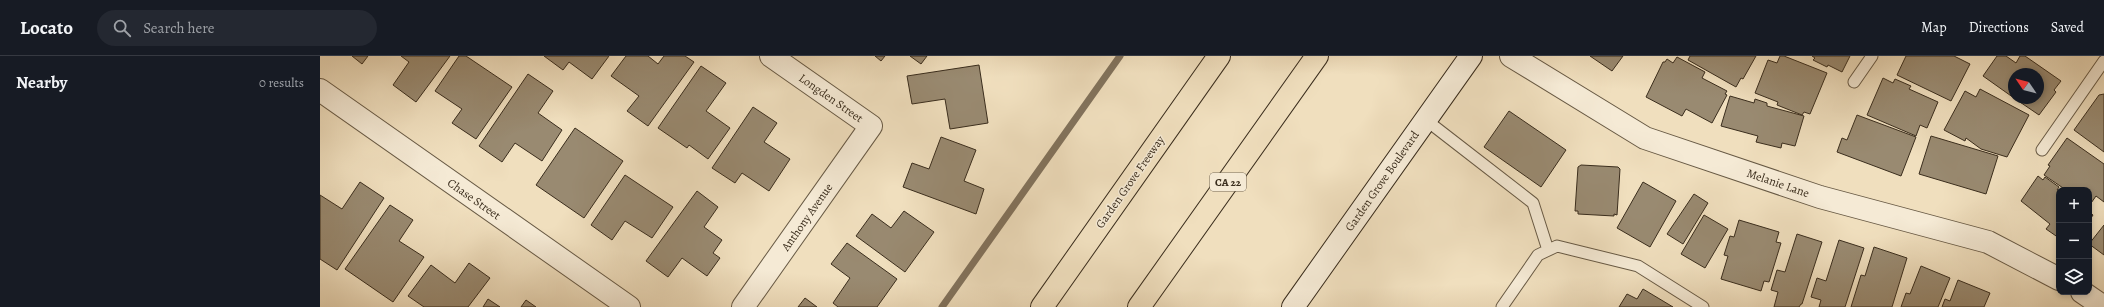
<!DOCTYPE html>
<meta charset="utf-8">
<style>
:root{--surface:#171b24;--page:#242831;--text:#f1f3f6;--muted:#9ea1a6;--line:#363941}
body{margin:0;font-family:Alegreya,serif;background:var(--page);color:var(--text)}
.controls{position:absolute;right:12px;bottom:12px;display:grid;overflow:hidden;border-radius:8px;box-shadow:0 2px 6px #0003}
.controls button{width:36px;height:36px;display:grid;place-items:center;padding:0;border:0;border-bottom:1px solid var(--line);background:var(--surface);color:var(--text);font:20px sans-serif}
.compass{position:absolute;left:1688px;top:12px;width:36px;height:36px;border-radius:50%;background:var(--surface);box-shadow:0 2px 6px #0003;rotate:305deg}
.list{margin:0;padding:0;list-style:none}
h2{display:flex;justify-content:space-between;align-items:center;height:52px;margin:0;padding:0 16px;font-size:17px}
h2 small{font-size:13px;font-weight:400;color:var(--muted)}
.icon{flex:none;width:22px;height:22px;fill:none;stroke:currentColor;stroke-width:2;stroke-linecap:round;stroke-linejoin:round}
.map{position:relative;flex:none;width:1784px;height:251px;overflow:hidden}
header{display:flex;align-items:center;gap:24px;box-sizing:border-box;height:56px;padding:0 20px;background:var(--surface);border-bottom:1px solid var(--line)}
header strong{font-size:19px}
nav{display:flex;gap:22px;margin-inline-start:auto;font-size:14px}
.search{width:280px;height:36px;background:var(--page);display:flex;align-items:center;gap:10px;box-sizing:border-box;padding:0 14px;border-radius:22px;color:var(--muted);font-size:15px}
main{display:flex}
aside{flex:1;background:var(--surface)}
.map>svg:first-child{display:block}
</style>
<header>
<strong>Locato</strong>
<div class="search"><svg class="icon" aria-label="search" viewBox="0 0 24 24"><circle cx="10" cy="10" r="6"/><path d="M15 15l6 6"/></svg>Search here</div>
<nav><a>Map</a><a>Directions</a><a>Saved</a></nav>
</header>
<main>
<aside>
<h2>Nearby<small>0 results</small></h2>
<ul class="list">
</ul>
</aside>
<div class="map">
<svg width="1784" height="251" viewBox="0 0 1784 251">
<rect width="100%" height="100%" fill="#f0dfbe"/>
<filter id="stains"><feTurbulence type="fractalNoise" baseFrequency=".005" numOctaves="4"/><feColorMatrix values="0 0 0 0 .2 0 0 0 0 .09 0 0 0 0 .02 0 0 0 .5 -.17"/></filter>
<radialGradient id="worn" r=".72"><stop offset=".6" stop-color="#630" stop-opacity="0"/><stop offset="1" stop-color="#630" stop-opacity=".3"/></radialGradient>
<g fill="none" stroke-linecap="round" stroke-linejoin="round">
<path stroke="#82735d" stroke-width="7" d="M622 251 800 0"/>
</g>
<path fill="#998a71" stroke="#3a2d1d" d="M32 0H48L42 8Z
M81 0H130L96 46 73 29 89 6Z
M139 0H146L192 31 156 83 132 67 142 53 115 35Z
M224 0H289L272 23 249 6 243 14Z
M306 0H328L338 8 344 0H365L374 6 328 70 307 55 319 40 291 20Z
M555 0H565L561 5Z
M590 0H607L601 8Z
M1270 0H1303L1292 15Z
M1370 0H1436L1423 23 1421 22 1416 31 1368 4Z
M1460 0H1464L1507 17 1490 58 1484 56 1482 59 1457 49 1458 46 1435 37 1448 4 1457 7Z
M1492 0H1530L1522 16 1508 9 1507 11 1493 4 1495 2Z
M1586 0H1634L1650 8 1631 45 1577 19Z
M1677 0H1686L1696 7 1700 0H1705L1741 25 1734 34 1736 36 1719 59 1694 42H1718V18H1694V42L1663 20Z
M1357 1 1385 16 1382 22 1407 35 1405 38 1407 39 1392 67 1366 53 1362 60 1326 41 1343 6H1345L1347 3 1353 7Z
M659 9 668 67 630 73 625 43 592 48 587 20Z
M381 10 406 27 386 55 410 72 388 103 369 89 367 92 338 72Z
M208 18 233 35 218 57 242 74 222 105 195 87 182 106 159 90Z
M1563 22 1573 27 1575 23 1591 30 1589 33 1618 46 1607 72 1600 69 1596 80 1547 59Z
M1660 33 1709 59 1687 101 1661 93 1646 82 1645 85 1624 74 1645 35 1656 41Z
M1784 38V96L1754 74 1779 39Z
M1410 40 1434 47 1435 43 1447 47V50L1484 60 1475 90 1462 87 1461 92 1436 86 1438 80 1401 70Z
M433 51 457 67 444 86 470 103 449 135 422 117 415 127 392 112Z
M1189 55 1246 94 1221 131 1164 91Z
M1537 59 1596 81 1581 120 1517 96 1522 82 1527 84Z
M255 72 303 105 264 162 216 129Z
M1611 80 1678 100 1666 138 1599 118Z
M621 81 656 94 644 125 664 133 656 158 583 131 592 107 609 113Z
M1747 82 1784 108V146L1776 140 1769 150V134H1746L1724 119 1730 110 1728 109Z
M1261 109 1298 111 1300 113 1297 159 1294 158V160L1258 158V155H1255L1258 111Z
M305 119 353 151 332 182 305 165 292 184 271 169Z
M1718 120 1723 124 1725 121 1739 131 1737 134 1739 135V182L1726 173 1730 168 1701 145Z
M40 126 64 142 17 214 0 203V139L22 153Z
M1323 126 1356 145 1330 191 1297 172Z
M377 135 398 151 384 171 402 184 393 197 400 202 387 220 362 202 348 221 326 205Z
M1374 138 1388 147 1363 188 1347 178Z
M70 149 93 164 79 185 104 201 73 246 25 213Z
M584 155 614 176 585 216 536 180 552 158 571 172Z
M1769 156 1773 159 1769 165Z
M1384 159 1408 173 1385 212 1361 198Z
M1419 164 1459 176 1456 186 1461 187 1449 226 1444 225 1441 235 1401 223 1408 200 1404 199 1410 180 1414 181Z
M1784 169V199L1769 188Z
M1477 178 1502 186 1482 248H1481L1479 251H1454L1458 236 1451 234 1457 214 1465 216Z
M1519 184 1544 192 1525 251H1499L1501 244 1491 241 1497 222 1506 225Z
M527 187 577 223 557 251H518L513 247 530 222 511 208Z
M1554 191 1587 202 1572 251H1531L1541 219 1545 220Z
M149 207 170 222 148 251H104L88 240 111 209 135 227Z
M1601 210 1630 222 1618 251H1581L1586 237 1590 238Z
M1638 224 1670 237 1664 251H1622L1625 243 1630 245Z
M1323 233 1353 251H1299L1307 238 1317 243Z
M485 242 497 251H478Z
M168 243 180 251H163Z
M206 244 216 251H201Z"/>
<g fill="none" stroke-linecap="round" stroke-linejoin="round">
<defs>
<path id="lane" d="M1534 26 1552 0
M1106 64 1213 147 1228 194
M1722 94 1784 5
M1182 251 1218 199 1237 190 1318 210 1383 251"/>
<path id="street" d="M1191 0 1325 82 1500 141 1668 186 1739 223
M0 34 309 251
M1762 236 1784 251
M423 251 551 70 451 0"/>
<path id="secondary" d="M973 251 1151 0"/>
<path id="highway" d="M722 251 899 0
M819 251 997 0"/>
</defs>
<use href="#lane" stroke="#685a45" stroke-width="13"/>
<use href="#street" stroke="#685a45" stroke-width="24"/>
<use href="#secondary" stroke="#3a2d1d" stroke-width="24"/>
<use href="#highway" stroke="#3a2d1d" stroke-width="24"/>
<use href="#lane" stroke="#f5ead5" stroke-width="11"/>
<use href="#street" stroke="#f5ead5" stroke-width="22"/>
<use href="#secondary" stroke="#f5ead5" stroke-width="22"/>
<use href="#highway" stroke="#f0dfbe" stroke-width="22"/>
</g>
<g text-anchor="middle" stroke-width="3" stroke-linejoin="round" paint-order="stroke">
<rect fill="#f5ead5" stroke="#726654" stroke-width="1" x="890" y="117" width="36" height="18" rx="3"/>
<g font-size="11" font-weight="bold" fill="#3a2d1d">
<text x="908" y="130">CA 22</text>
</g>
<g font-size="12" fill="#3a2d1d" stroke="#f5ead5">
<text transform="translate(511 42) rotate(35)" y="4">Longden Street</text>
<text transform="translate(1062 125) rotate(-55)" y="4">Garden Grove Boulevard</text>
<text transform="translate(810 126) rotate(-55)" y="4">Garden Grove Freeway</text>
<text transform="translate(1458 127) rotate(19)" y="4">Melanie Lane</text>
<text transform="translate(154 143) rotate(35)" y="4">Chase Street</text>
<text transform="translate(487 161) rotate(-55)" y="4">Anthony Avenue</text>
</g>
</g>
<rect width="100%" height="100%" filter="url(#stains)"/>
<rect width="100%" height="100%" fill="url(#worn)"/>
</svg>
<div class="controls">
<button>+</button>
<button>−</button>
<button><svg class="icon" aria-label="layers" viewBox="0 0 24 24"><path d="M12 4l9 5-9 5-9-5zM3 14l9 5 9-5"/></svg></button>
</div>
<svg class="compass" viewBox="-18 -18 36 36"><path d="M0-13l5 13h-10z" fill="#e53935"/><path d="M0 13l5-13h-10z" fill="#9ea1a6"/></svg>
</div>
</main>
